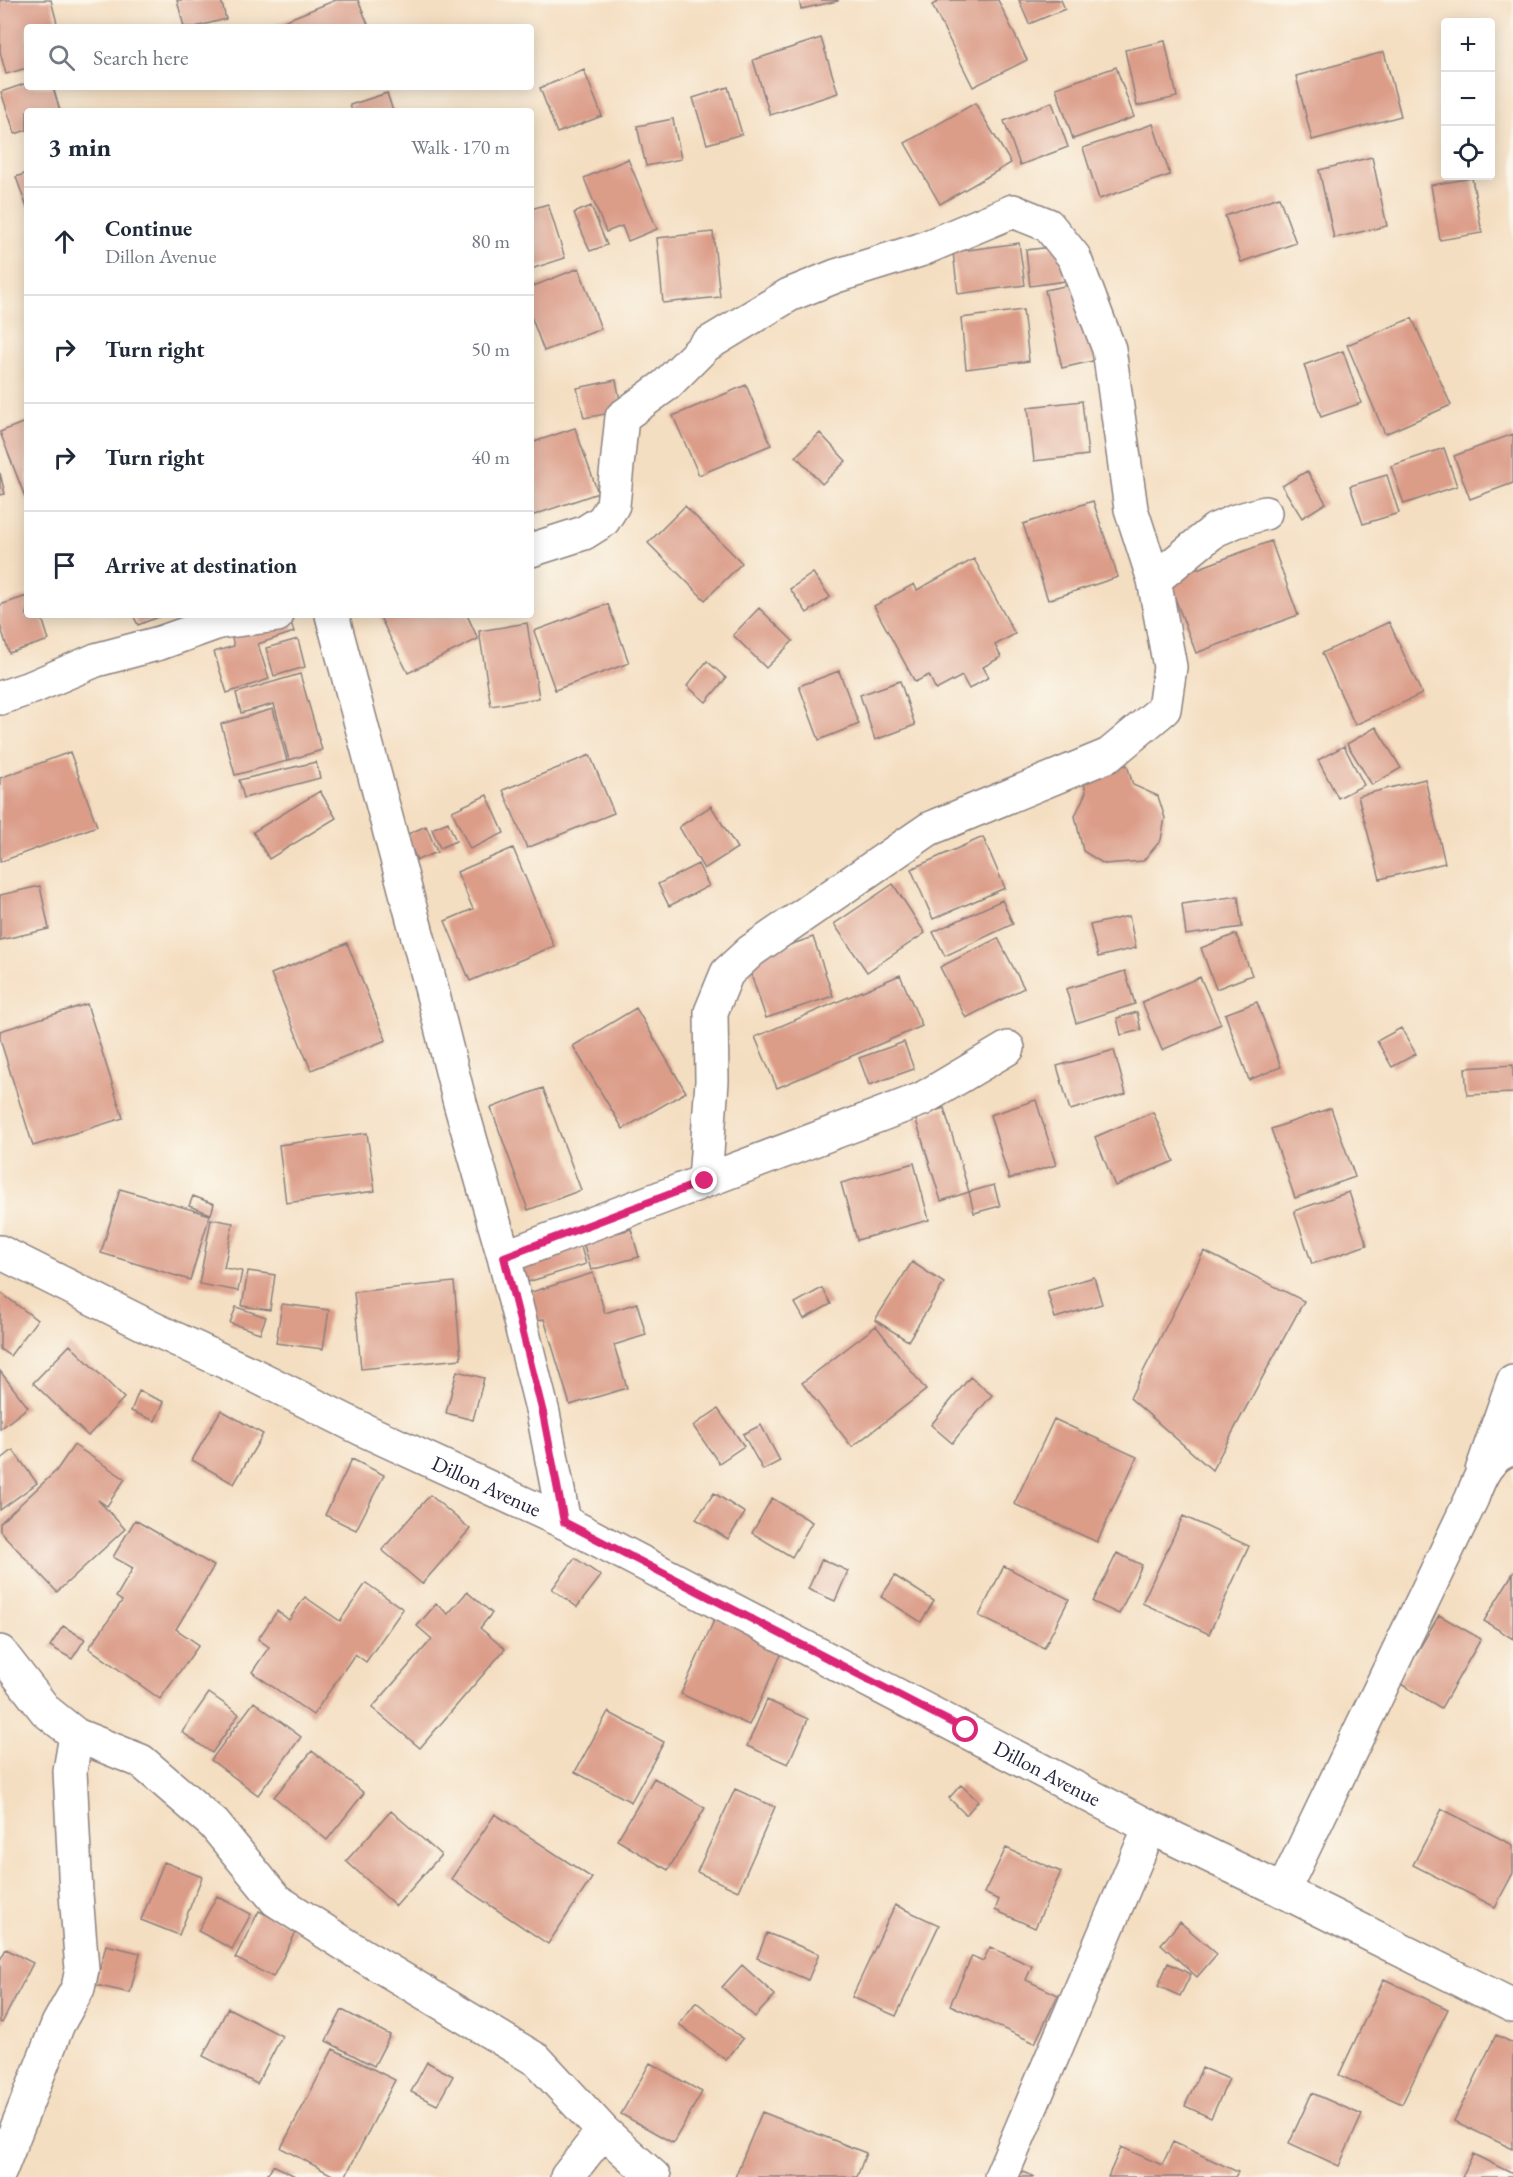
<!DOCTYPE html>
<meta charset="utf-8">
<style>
:root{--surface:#fff;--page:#f2f2f3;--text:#1f2937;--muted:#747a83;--line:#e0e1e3}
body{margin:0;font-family:"EB Garamond",serif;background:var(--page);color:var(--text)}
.controls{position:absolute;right:18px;top:18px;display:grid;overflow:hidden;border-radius:6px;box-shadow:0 3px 15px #0003}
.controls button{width:54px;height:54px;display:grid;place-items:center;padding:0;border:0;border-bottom:2px solid var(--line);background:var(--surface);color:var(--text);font:30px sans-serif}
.stop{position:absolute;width:18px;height:18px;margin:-14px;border:4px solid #db2777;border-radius:50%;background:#fff}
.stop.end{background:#db2777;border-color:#fff;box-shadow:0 2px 6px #0008}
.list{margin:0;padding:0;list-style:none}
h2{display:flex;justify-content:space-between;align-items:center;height:78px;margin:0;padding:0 24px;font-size:26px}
h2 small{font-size:20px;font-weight:400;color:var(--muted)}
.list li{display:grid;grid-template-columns:39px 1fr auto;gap:18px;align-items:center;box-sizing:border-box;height:108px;padding:0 24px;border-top:2px solid var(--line)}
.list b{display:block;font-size:22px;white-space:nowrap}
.list p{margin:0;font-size:20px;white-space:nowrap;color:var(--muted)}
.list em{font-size:20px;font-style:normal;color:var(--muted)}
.icon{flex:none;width:33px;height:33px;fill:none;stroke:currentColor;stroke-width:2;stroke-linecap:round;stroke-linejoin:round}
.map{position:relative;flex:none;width:1513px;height:2177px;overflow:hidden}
.search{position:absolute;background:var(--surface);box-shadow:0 3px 15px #0003;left:24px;top:24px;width:510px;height:66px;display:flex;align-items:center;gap:15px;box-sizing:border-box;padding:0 21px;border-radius:6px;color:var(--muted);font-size:22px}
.panel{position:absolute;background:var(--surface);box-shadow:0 3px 15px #0003;left:24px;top:108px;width:510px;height:510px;border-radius:6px}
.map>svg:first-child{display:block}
</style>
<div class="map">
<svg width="1513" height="2177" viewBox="0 0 1513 2177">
<rect width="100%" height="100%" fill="#fbf7ec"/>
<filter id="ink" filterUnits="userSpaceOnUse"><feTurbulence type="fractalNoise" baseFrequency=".0167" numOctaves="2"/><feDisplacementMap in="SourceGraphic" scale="12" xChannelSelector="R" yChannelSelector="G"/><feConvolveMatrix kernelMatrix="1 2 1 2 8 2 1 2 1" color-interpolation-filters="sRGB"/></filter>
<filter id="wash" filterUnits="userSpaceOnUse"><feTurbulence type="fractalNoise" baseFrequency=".008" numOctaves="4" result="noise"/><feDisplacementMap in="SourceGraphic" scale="24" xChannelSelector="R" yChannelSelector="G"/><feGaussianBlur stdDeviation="1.35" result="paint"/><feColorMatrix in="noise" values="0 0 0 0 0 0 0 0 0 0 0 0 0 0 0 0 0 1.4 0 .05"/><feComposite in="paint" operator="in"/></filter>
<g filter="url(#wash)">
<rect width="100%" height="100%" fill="#f4dec1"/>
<g id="blocks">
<path fill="#db9c88" d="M0 0H51L58 27H27V68L6 74 0 52Z
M177 0H221L226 19 195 27H184Z
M336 0H358L369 27H269Z
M799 0H838V1L801 9Z
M941 0H998L1027 60 973 87 932 5Z
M1019 0H1061L1065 9 1029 24Z
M821 38 838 93 770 115 753 60Z
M1165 41 1177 97 1137 106 1125 50Z
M1384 52 1401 116 1312 140 1296 76Z
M1116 67 1134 117 1073 139 1056 88Z
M584 70 602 116 557 133 540 88Z
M27 83V87H53L60 111H27V130L15 134 1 92Z
M728 87 742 134 707 144 693 98Z
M387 93 393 111H352L350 105Z
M1052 102 1068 147 1020 165 1004 121Z
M975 103 1011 163 940 204 905 143Z
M673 119 681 159 646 166 637 126Z
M1153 124 1170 175 1099 199 1083 148Z
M1372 157 1387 226 1334 238 1319 170Z
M628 159 657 229 628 241 622 226 606 232 584 178Z
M27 173V208L16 177Z
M1472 178 1482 233 1440 240 1431 185Z
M1279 197 1296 243 1241 262 1225 216Z
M548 204 565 258 531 269V209Z
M591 206 607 245 590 251 574 213Z
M713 232 720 297 663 303 657 238Z
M1019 243 1025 285 958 294 953 252Z
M1061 246 1065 281 1030 286 1026 250Z
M579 268 601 329 544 351 531 316V287Z
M1079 283 1097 360 1062 368 1045 290Z
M1023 310 1029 361 966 369 961 318Z
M1412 318 1451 405 1385 434 1347 345Z
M1343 351 1361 403 1321 417 1304 365Z
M616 380 622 411 584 418 577 388Z
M746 385 771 445 699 475 673 416Z
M1082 401 1088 455 1034 461 1028 407Z
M27 421V502L0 432Z
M575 428 598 493 531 516V443Z
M820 433 846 461 822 484 796 456Z
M1513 434V483L1470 499 1454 456Z
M1444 448 1457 486 1404 504 1391 466Z
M1307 471 1326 503 1302 518 1282 486Z
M0 473 5 494 0 495Z
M1387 475 1399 513 1363 524 1350 486Z
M1093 501 1118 577 1048 600 1023 524Z
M685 506 742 563 705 600 648 543Z
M1271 541 1298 615 1196 653 1168 580Z
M974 559 1015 634 995 645 1001 657 983 667 989 677 969 689 962 676 936 690 929 675 915 682 874 606 914 584 917 590Z
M813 573 830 597 807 613 790 589Z
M27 596V615H41L49 640 9 653 0 625V605Z
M608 604 629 663 555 690 534 631Z
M759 608 793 641 766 668 733 635Z
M133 615H163L138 625Z
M379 615H467L478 639 408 673Z
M289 616 294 632 258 644 269 679 227 693 214 652 234 646 231 635Z
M1389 622 1422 694 1355 725 1322 653Z
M527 623 539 698 491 706 479 631Z
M298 639 305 667 274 676 266 648Z
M707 661 726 678 706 702 687 686Z
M839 671 859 724 819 740 799 686Z
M300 674 322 750 289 760 274 704 241 713 236 693Z
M900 681 915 725 875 740 860 695Z
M273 709 287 761 235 775 221 724Z
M1376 727 1401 768 1372 785 1347 744Z
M1344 746 1364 785 1338 798 1318 760Z
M70 752 97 826 0 862V778Z
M590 755 614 813 527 848 503 790Z
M316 762 320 778 244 798 239 780Z
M1127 765 1133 785 1158 796 1165 818 1161 840 1143 861 1104 864 1083 851 1075 816 1086 792 1082 774Z
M1425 779 1445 863 1380 879 1358 796Z
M320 791 336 818 269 859 253 832Z
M487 795 504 833 470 849 452 811Z
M711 806 737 848 704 869 679 827Z
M448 822 456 841 440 848 432 829Z
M426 826 437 852 417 860 406 835Z
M983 837 1005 888 933 919 911 869Z
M513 848 554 946 470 981 445 921 473 909 457 872Z
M698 864 709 886 669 906 658 884Z
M893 884 925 933 867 972 834 924Z
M40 886 49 929 0 940V895Z
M1238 896 1242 927 1186 935 1182 904Z
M1002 900 1013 924 945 956 933 932Z
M1129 916 1136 948 1098 957 1090 925Z
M1236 934 1252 975 1216 989 1201 948Z
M813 937 833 996 766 1018 746 960Z
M998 938 1024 988 966 1018 940 967Z
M347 943 386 1040 311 1070 271 974Z
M1125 971 1135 1004 1076 1023 1066 989Z
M900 975 922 1026 777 1088 755 1037Z
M1200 977 1221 1024 1162 1050 1142 1002Z
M1257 1002 1281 1067 1249 1080 1225 1014Z
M87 1004 123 1118 33 1146 0 1039V1031Z
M636 1008 686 1092 623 1129 573 1046Z
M1137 1012 1141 1030 1121 1035 1117 1018Z
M1401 1028 1416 1054 1392 1067 1377 1041Z
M904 1042 914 1069 869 1085 859 1058Z
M1114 1050 1126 1094 1070 1110 1057 1066Z
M1513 1065V1093L1467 1095 1465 1068Z
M543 1088 581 1190 528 1210 491 1108Z
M1036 1100 1056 1165 1009 1179 990 1115Z
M944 1108 969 1192 941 1201 915 1117Z
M1331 1108 1355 1177 1295 1198 1271 1129Z
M1153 1112 1174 1161 1115 1186 1095 1137Z
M367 1133 375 1191 286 1203 279 1145Z
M914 1163 929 1220 857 1240 841 1183Z
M994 1185 1000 1206 974 1213 969 1192Z
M120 1189 210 1215 190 1280 101 1253Z
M1349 1192 1367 1245 1312 1264 1294 1211Z
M193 1196 214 1204 211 1214 189 1206Z
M211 1219 233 1223 224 1268 242 1271 238 1291 199 1284Z
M631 1229 639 1257 591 1270 583 1242Z
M578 1237 586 1264 515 1286 507 1259Z
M1204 1251 1304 1301 1212 1470 1130 1398Z
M912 1262 944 1283 908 1341 875 1320Z
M248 1271 275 1275 270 1310 242 1306Z
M593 1273 605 1313 637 1303 646 1335 614 1345 627 1388 570 1405 544 1319 528 1324 519 1296Z
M1094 1277 1102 1304 1055 1318 1047 1291Z
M454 1282 461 1359 361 1369 354 1292Z
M822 1288 831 1304 804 1319 795 1303Z
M0 1292 37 1320 10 1356 0 1349Z
M282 1304 329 1310 323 1349 276 1343Z
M236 1307 266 1317 260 1333 230 1323Z
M876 1326 926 1390 852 1447 802 1383Z
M70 1345 124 1398 88 1436 33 1383Z
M0 1371 28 1407 0 1429Z
M457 1371 484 1378 473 1420 446 1413Z
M970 1377 992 1395 952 1443 931 1425Z
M139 1391 164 1402 155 1421 131 1411Z
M718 1409 744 1446 719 1463 693 1426Z
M221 1410 263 1434 234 1484 192 1460Z
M1054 1419 1137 1457 1097 1542 1014 1504Z
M761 1425 780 1461 763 1470 743 1434Z
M74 1445 125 1479 107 1506 98 1500 125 1529 57 1592 0 1531V1523L56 1471Z
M13 1450 37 1483 0 1510V1460Z
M352 1459 384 1475 356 1530 325 1515Z
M714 1493 745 1513 728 1539 696 1519Z
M430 1495 470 1529 422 1584 382 1550Z
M772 1498 812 1522 792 1557 752 1533Z
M1183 1516 1249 1546 1209 1634 1142 1603Z
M135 1520 214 1566 176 1629 199 1645 160 1699 89 1648 122 1601 116 1597 133 1568 113 1557Z
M1117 1553 1142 1565 1119 1614 1093 1602Z
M575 1558 601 1576 577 1607 552 1589Z
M822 1559 848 1571 835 1601 808 1589Z
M1004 1566 1069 1599 1044 1648 979 1616Z
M1513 1573V1639L1484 1621Z
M895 1576 934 1601 921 1622 881 1597Z
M366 1583 403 1609 366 1662 355 1654 313 1715 252 1672 269 1647 258 1639 277 1611 289 1620 305 1597 340 1621Z
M467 1592 492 1613 480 1628 505 1649 420 1748 372 1708 432 1639 417 1626 436 1604 448 1614Z
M1439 1615 1481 1639 1441 1708 1399 1683Z
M716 1616 785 1646 749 1725 681 1694Z
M63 1626 85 1639 72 1659 50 1646Z
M209 1693 239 1714 212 1753 182 1732Z
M767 1700 808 1719 788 1764 747 1746Z
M254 1702 301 1737 258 1795 211 1760Z
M608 1712 664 1742 631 1802 575 1772Z
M312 1751 364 1793 327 1840 274 1797Z
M654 1778 705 1808 668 1870 617 1840Z
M961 1785 978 1801 966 1815 949 1798Z
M735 1789 775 1807 738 1891 697 1872Z
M1442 1809 1513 1845V1873L1495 1907 1413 1865Z
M391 1811 441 1855 396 1906 346 1861Z
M495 1814 592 1878 548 1944 451 1879Z
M1006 1848 1061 1872 1035 1928 995 1910 999 1900 984 1893Z
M164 1862 202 1877 179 1935 141 1920Z
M217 1896 251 1914 232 1949 198 1931Z
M895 1905 939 1925 896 2016 852 1997Z
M259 1911 297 1930 273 1977 235 1958Z
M1180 1922 1217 1954 1197 1977 1161 1944Z
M767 1933 819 1954 808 1980 757 1958Z
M106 1945 140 1953 130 1993 96 1985Z
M990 1947 1032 1966 1026 1980 1058 1995 1035 2043 950 2005 972 1956 983 1961Z
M6 1949 33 1963 2 2023 0 2022V1960Z
M1168 1963 1191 1974 1180 1996 1158 1986Z
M742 1965 775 1995 755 2017 722 1987Z
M1384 1979 1448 2009 1402 2104 1339 2075Z
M696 2002 743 2039 726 2060 679 2024Z
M228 2008 282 2036 257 2084 203 2056Z
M342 2010 390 2035 374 2066 326 2041Z
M1496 2035 1513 2043V2149L1454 2121Z
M333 2049 395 2080 345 2177H336L281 2148Z
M427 2062 453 2076 437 2105 411 2092Z
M650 2063 702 2092 673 2143 621 2114Z
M1202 2068 1229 2079 1211 2118 1185 2106Z
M1312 2093 1362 2115 1339 2166 1289 2143Z
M762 2112 866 2153 857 2177H735Z
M1173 2142 1238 2172 1235 2177H1108L1121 2147 1162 2165Z
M1473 2154 1513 2174V2177H1462Z
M273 2165 297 2177H266Z
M1017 2169 1035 2177H1013Z"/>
</g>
</g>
<g filter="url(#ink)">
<use href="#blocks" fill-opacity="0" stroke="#8b807e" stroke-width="1.5"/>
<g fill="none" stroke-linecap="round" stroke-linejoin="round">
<defs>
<path id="minor" d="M1154 580 1215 530 1236 521 1265 513
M332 615 428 975 460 1103 504 1257 543 1413 564 1522
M0 698 33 687 96 660 160 643 219 622 277 615
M705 1181 922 1099 1008 1048
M504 1257 705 1181 712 1081 711 1012 727 973 751 951 929 829 1109 755 1164 709 1170 667 1154 580 1131 509 1109 349 1074 257 1048 225 1013 211 920 250 836 276 789 295 706 345 666 385 622 417 613 505 603 521 584 533 531 550
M1482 1471 1513 1382
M0 1652 46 1711 76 1735 141 1761 214 1824 276 1900 357 1952 537 2060 603 2131 654 2177
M1283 1891 1472 1498C1479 1478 1489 1453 1513 1449
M0 2171 58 2024 78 1988 82 1969 76 1894 70 1771 76 1735
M567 2177 603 2131
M1001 2177 1150 1827"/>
<g id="tertiary">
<path id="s1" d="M0 1252 154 1329 258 1377 364 1430 564 1522 1150 1827 1283 1891 1513 2006"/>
</g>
</defs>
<use href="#minor" stroke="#8b807e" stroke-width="36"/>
<use href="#tertiary" stroke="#8b807e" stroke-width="36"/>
<use href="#minor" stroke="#fff" stroke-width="33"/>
<use href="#tertiary" stroke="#fff" stroke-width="33"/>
</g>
</g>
<g fill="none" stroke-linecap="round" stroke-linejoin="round" filter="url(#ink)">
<path stroke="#db2777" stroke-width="8" d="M705 1181 504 1257 543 1413 564 1522 966 1730"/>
</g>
<g text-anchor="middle" stroke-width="5" stroke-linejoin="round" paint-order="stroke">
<g font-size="21" fill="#22223b" stroke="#fbf7ec">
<text dy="7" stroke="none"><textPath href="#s1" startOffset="540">Dillon Avenue</textPath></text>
<text dy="7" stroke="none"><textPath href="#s1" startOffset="1170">Dillon Avenue</textPath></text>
</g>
</g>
</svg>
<div class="controls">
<button>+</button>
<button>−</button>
<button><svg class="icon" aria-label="locate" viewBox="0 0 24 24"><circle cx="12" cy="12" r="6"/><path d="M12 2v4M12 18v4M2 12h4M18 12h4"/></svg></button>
</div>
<div class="stop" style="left:966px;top:1730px"></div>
<div class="stop end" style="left:705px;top:1181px"></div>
<div class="search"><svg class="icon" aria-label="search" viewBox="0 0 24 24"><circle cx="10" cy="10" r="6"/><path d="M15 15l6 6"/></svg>Search here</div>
<section class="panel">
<h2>3 min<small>Walk · 170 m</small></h2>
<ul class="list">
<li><svg class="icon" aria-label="ahead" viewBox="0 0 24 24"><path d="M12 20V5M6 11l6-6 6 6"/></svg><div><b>Continue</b><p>Dillon Avenue</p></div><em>80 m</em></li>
<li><svg class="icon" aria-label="right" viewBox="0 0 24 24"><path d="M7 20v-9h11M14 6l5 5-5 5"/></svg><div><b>Turn right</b></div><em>50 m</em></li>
<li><svg class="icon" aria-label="right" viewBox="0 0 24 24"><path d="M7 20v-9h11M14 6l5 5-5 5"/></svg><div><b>Turn right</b></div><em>40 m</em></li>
<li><svg class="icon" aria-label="arrive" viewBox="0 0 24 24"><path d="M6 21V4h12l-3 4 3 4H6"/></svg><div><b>Arrive at destination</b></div></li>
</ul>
</section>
</div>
